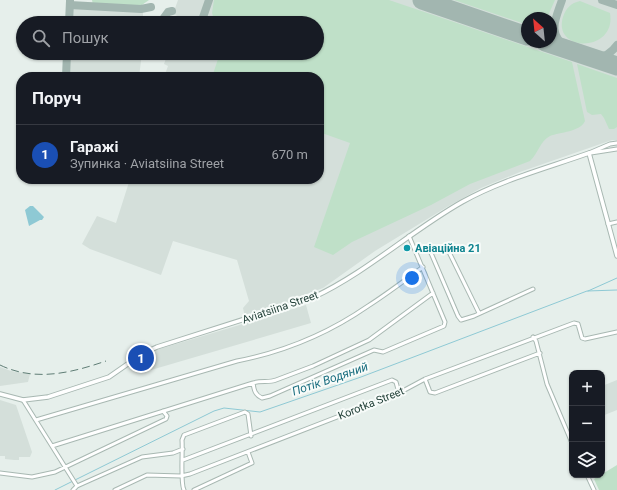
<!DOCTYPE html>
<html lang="uk">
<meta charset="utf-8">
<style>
:root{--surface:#171b24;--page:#242831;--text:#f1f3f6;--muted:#9ea1a6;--line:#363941;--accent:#f4845f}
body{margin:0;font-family:Roboto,sans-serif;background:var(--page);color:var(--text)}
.controls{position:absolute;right:12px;bottom:12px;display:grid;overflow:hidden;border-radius:8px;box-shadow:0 1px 3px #0004}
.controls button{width:36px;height:36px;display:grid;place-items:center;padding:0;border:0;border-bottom:1px solid var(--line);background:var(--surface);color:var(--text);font:20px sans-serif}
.compass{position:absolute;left:521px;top:12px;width:36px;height:36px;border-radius:50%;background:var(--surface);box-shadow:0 1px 3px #0004;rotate:333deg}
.you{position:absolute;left:412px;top:278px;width:14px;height:14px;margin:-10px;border:3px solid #fff;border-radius:50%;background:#1a73e8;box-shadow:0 0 0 6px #1a73e833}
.badge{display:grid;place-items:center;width:26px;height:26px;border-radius:50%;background:var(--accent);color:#fff;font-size:13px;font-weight:700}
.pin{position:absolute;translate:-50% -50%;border:2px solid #fff;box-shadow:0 1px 4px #0006}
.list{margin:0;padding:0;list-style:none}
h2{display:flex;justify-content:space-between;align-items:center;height:52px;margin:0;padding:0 16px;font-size:17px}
h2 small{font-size:13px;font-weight:400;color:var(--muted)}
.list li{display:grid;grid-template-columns:26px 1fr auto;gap:12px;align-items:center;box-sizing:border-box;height:60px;padding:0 16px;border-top:1px solid var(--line)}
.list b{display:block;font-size:15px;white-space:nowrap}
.list p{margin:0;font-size:13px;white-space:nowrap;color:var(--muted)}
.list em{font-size:13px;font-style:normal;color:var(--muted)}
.icon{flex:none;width:22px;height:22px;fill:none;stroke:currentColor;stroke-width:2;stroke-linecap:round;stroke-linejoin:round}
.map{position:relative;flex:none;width:617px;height:490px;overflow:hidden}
.search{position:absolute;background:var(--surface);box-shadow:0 1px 3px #0004;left:16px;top:16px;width:308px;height:44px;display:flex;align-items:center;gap:10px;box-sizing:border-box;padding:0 14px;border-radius:22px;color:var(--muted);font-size:15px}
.panel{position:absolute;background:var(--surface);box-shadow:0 1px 3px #0004;left:16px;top:72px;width:308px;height:112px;border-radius:16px}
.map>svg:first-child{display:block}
</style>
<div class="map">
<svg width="617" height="490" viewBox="0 0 617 490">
<rect width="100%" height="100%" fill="#e6efeb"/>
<path fill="#d4dfda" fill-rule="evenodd" d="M178 0H617V140H612L520 172 481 188 447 207 375 251 323 288 288 301V303L245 317 243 308 249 301 237 260 173 241 161 275 90 249 82 244 97 216 116 223 130 179H319V77H164L168 66 164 64 168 53H317V23H181L182 18 173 14ZM527 18H551V42H527Z
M73 8 143 10V23H72Z
M70 53H142L139 77H68Z
M306 305 311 323 151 370 146 353Z
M0 367 11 371 30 374 28 382 0 386Z
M617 380V410L602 416V386Z
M0 400 16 405 32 452 30 457H19V460H14L5 459V456H0Z"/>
<path fill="#bfe0c8" d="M92 0H149L139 7 93 5Z
M214 0H389L572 62 585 121C580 132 560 132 550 136 540 141 538 154 530 161L470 184 431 205 352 242 333 255 314 247 350 143 319 132V77H212L220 53H317V23H215L212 13Z
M454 0H555L547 18H527V24H525Z
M580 1 610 13C617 53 552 53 563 17 566 8 571 3 580 1Z
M577 64 617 78V127L614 129H609L604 118 601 114 592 115 587 112Z
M617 465V490H599L594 479Z"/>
<path fill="#8ec9d4" d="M30 206H33L44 217 42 220H40L29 226 25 210Z"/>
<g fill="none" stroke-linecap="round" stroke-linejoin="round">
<path stroke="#8ec9d4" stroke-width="1" d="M588 291 617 278
M75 480 214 411 224 408 260 412 361 377 587 291 617 290
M55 490 73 481"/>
<path stroke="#a2b6b0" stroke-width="8" d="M562 0C555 21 547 32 567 49
M602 0 617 5
M70 5 141 9 151 7
M69 23 70 1
M160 23 168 12 172 11
M201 23 209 0
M525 35 527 36
M590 57C601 59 610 55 617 45
M66 77 67 53"/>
<path stroke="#a2b6b0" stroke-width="19" d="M422 0 527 36
M545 42 617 66"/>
<defs>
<path id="minor" d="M589 153 610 144 617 143
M591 153 617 149
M608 224 617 222
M446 246 479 313
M416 251C422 248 427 247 431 253L458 316 461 320 474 316 533 289
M533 337 536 341 547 384 572 443
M425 379 430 392 435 393 540 353
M253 383C254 390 255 395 262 398L270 396 374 350 383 352 444 326 445 322 409 236
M23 400 77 486
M36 420 237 361C283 352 329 333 368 306 387 294 405 280 423 267
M52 446 253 383C261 380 269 383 276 380L313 366 369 340 433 293
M183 460 392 380 396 382 399 393
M0 473 32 477 55 472 166 419 167 416 163 411
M587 475 594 490
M73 490 77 486 142 457 173 453 183 449
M115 490 147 475 181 476 190 474 399 393 425 379 574 323 578 324 582 338 585 339 617 332
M184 490C180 483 183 451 182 440L184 435 245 412 248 414 251 436
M194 490 252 463 248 452"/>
<path id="tertiary" d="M0 394 23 400 48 397 109 377 142 354 157 347 314 297C367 272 411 231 462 202 501 180 547 168 589 153L617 256"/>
</defs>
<use href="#minor" stroke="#a8b8b2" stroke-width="5"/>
<use href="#tertiary" stroke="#a8b8b2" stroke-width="5.5"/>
<use href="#minor" stroke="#fff" stroke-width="3"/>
<use href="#tertiary" stroke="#fff" stroke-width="3.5"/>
<path stroke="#5f7d75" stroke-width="1" stroke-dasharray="8 4" stroke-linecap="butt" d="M0 365C35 382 71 373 106 361"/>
</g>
<circle fill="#0f9aa8" stroke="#f7fbf9" stroke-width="1.5" cx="407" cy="248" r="4"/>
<g text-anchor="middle" stroke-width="4" stroke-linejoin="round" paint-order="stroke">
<g font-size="11" font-weight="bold" fill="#0d838f" stroke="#f7fbf9" text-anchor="start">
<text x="415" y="252">Авіаційна 21</text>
</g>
<g font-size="11" fill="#24423a" stroke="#f7fbf9">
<text transform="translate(280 307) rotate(-19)" y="4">Aviatsiina Street</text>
<text transform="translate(371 403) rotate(-22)" y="4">Korotka Street</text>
</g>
<g font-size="12" font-style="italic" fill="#1c6f80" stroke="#f7fbf9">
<text transform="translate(330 379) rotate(-19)" y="4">Потік Водяний</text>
</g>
</g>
</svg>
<div class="controls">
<button>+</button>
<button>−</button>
<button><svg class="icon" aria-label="layers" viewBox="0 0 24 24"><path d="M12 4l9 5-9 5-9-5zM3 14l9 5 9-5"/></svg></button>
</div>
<svg class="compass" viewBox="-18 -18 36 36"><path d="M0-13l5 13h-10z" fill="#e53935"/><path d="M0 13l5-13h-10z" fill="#9ea1a6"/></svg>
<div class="you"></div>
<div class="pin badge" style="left:141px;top:358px;background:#1a4fb4">1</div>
<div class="search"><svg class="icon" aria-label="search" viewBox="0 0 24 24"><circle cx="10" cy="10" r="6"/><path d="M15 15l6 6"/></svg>Пошук</div>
<section class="panel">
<h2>Поруч<small></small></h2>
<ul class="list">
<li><span class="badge" style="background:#1a4fb4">1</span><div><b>Гаражі</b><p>Зупинка · Aviatsiina Street</p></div><em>670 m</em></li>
</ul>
</section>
</div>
